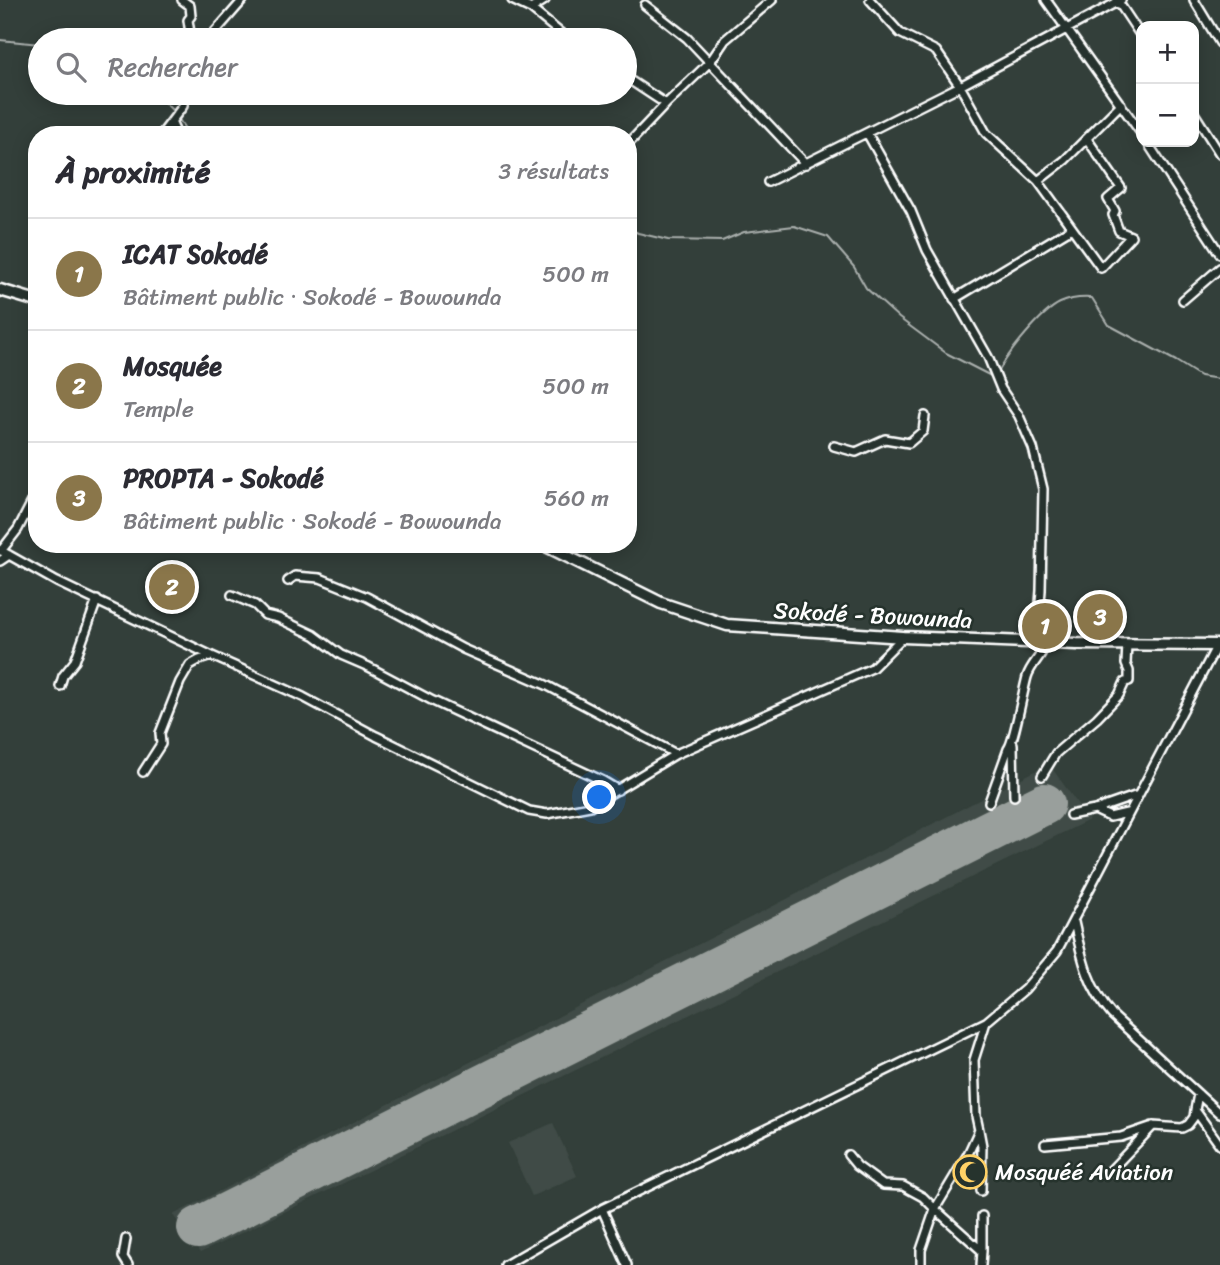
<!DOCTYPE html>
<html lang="fr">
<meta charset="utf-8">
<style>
:root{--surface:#fff;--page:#f7f7f7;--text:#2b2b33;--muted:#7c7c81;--line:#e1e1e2;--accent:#8a764a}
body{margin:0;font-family:Sriracha,sans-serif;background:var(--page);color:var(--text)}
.controls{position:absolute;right:21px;top:21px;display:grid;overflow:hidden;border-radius:14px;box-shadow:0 4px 18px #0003}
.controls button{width:63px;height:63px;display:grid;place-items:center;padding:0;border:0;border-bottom:2px solid var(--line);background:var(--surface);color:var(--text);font:35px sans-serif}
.you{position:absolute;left:600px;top:798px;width:24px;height:24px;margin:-18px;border:5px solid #fff;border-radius:50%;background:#1a73e8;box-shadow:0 0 0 10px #1a73e833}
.badge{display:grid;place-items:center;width:46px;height:46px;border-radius:50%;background:var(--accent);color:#fff;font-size:23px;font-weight:700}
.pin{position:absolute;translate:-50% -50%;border:4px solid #fff;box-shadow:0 2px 7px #0006}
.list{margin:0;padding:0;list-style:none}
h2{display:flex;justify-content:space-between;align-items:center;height:91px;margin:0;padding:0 28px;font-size:30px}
h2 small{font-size:23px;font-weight:400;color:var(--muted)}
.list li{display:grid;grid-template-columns:46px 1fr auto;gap:21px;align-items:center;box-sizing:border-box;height:112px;padding:0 28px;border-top:2px solid var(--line)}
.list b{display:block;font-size:26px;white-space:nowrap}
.list p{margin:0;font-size:23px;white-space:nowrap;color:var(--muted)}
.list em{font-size:23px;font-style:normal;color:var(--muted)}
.icon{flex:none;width:38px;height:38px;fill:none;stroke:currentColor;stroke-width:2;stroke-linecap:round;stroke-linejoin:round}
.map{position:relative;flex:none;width:1220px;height:1265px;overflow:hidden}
.search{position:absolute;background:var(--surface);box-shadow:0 4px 18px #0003;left:28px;top:28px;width:609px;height:77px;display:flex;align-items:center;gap:18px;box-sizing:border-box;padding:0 24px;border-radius:38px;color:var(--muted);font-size:26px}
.panel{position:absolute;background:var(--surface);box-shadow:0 4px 18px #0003;left:28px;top:126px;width:609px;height:427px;border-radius:28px}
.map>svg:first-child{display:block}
</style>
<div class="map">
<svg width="1220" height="1265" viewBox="0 0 1220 1265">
<rect width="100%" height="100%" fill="#333f3a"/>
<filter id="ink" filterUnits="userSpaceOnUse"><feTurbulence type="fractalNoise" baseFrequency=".0143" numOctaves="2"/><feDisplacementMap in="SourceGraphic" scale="14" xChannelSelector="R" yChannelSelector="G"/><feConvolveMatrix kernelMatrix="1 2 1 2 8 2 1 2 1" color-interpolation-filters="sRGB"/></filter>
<g filter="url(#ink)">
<path fill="#404c47" d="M1049 764 1089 820 200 1253 173 1215Z
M553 1123 577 1176 532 1196 508 1143Z"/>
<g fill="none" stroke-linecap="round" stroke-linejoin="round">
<path stroke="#abb0ae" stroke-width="2" d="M0 40 40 44
M155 93 175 113
M178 118 189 135
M628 228 638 233 668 240 722 241 744 232 794 226 828 237 854 267 866 288 899 318 946 353 991 376
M998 373C1007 354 1041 312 1060 303 1071 298 1080 297 1092 298L1109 325 1176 361 1200 376 1220 379"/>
<path stroke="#999f9c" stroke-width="42" d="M198 1228 1044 804"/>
<defs>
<path id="street" d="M182 0 190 6 191 16 188 20 191 40
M512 0 531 9 569 40
M870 0 900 33 936 51 960 86 986 133 1038 181 1101 268 1131 236 1119 231 1113 215 1115 211 1108 199 1121 188 1087 139
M1046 0 1141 133
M1117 0 1141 36
M1194 0 1220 43
M645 5 687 38 806 164
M531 9 545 0
M208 40 243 0
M625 77 666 104 710 62 725 40 772 0
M1194 113 1220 154
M171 122 177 135
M867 133 911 211 927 250 988 357 1001 389 1019 416 1033 448 1043 489 1041 590 1037 643
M161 135 183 106 184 93
M1147 142 1220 254
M629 143 666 104
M1038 181 1065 160 1121 104
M768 182 960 86 1121 0
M954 299 1072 228
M1183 300 1220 268
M834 446 856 452 885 439 909 443 923 431 925 416
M0 550 57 582 212 656 303 697 376 736 529 811 547 814 590 806 676 754 872 668 903 637
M1 551 18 529 37 492
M0 561 9 555
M288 581 295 576 320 578 367 597 463 649 546 685 676 754
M232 595 255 605 265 615 278 618 314 635 341 655 369 667 433 701 603 781 618 790
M60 686 63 676 75 661 97 600
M1013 744 1014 796
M143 772 161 744 160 733 180 682 190 665 199 660 211 656
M1042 776 1056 753 1097 718 1119 695 1125 682 1129 681V671L1126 664 1127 644
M989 802 1008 749C1014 742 1023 691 1027 677 1031 663 1044 655 1045 643
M1095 810 1110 817 1127 813
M1070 815 1095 810 1135 796
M1074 922C1082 958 1087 986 1112 1015L1220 1114
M1198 1094 1195 1110 1220 1145
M979 1130 982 1146 981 1191
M1045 1144 1121 1137 1153 1126 1182 1128 1188 1125 1194 1117 1195 1110
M848 1155 857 1166 883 1185 903 1186 923 1197 935 1209 921 1250V1265
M1110 1171 1153 1126
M602 1209 627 1265
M982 1216V1251
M126 1239 123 1257 128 1265
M505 1265 602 1209 986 1022 1025 989 1057 951 1217 645
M981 1265 982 1251 935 1209 968 1154 979 1130 976 1116 974 1060 986 1022"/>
<path id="secondary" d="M0 290 37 301
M542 544 661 603 727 625 903 637 1077 644 1220 645"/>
</defs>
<use href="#street" stroke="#fff" stroke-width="12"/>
<use href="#secondary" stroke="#fff" stroke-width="15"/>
<use href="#street" stroke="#26332d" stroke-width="7"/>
<use href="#secondary" stroke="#26332d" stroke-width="10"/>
</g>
</g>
<defs>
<symbol id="mosque-ring" viewBox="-11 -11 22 22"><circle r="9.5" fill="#26332d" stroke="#ffd166" stroke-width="1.5"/><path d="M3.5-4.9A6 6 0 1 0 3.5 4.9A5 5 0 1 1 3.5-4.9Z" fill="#ffd166"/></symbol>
</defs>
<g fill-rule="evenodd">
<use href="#mosque-ring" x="951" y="1153" width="38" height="38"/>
</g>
<g text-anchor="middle" stroke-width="5" stroke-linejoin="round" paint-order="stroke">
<g font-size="23" fill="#fff" stroke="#26332d">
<text transform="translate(873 615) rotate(3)" y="8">Sokodé - Bowounda</text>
</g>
<g font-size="23" fill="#fff" stroke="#26332d" text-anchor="start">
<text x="995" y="1180">Mosquéé Aviation</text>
</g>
</g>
</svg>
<div class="controls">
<button>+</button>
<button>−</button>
</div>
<div class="you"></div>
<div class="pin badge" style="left:1045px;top:626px">1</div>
<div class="pin badge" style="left:172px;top:587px">2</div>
<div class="pin badge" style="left:1100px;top:617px">3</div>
<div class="search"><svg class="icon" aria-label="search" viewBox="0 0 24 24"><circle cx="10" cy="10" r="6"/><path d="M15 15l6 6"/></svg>Rechercher</div>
<section class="panel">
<h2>À proximité<small>3 résultats</small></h2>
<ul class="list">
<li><span class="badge">1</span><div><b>ICAT Sokodé</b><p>Bâtiment public · Sokodé - Bowounda</p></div><em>500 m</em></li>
<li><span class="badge">2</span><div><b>Mosquée</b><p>Temple</p></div><em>500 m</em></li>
<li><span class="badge">3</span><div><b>PROPTA - Sokodé</b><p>Bâtiment public · Sokodé - Bowounda</p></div><em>560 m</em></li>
</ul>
</section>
</div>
